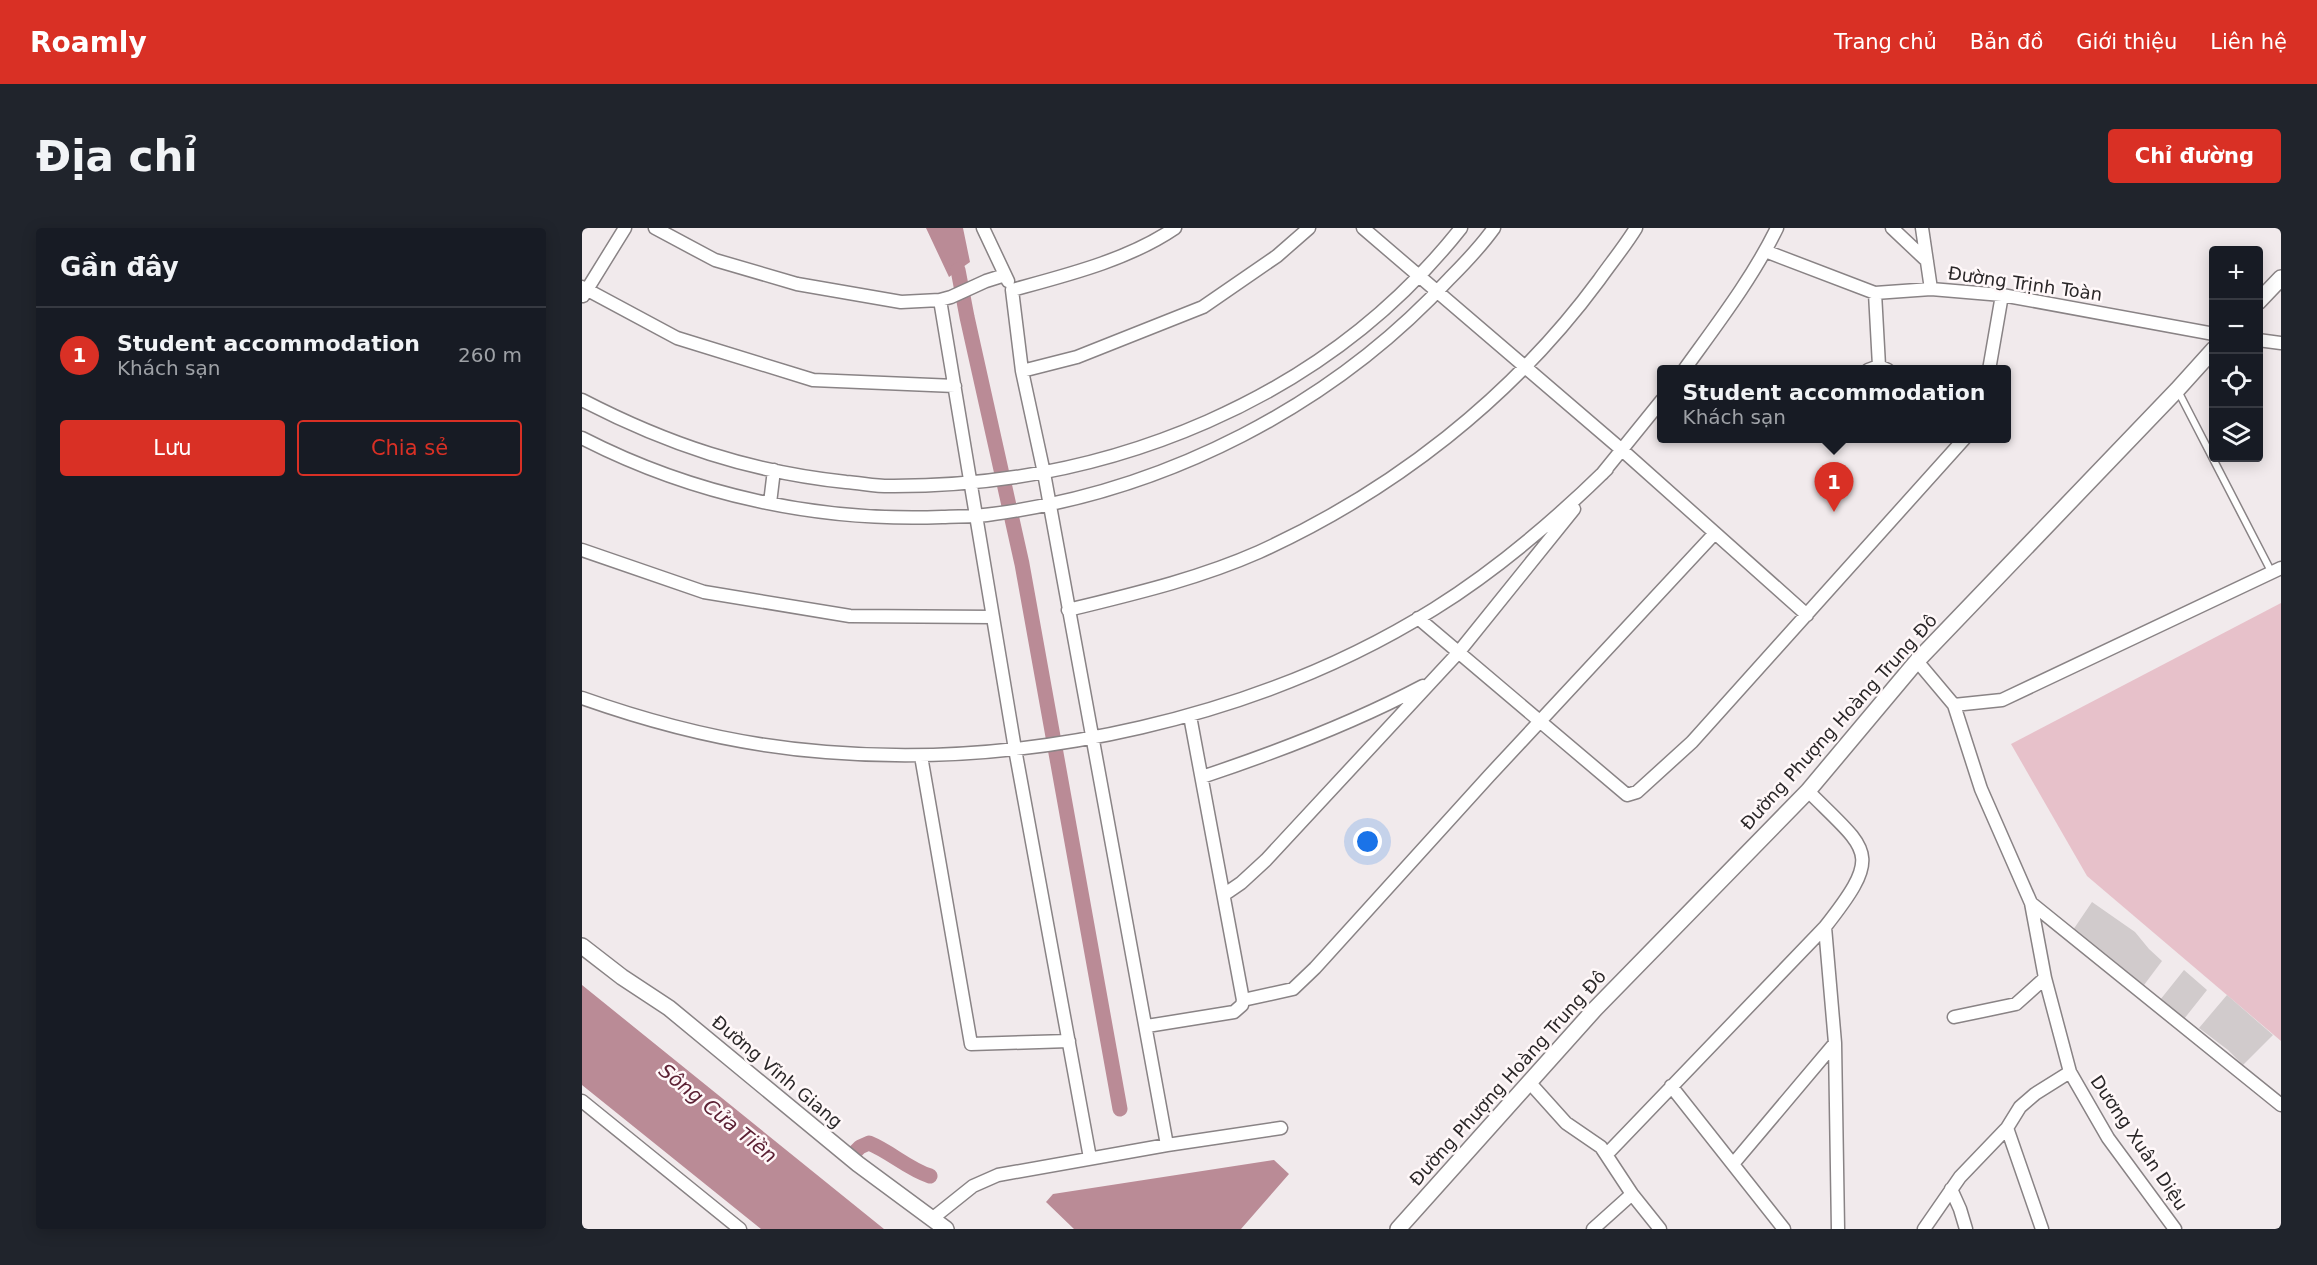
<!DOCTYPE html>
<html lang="vi">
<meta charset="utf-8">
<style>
:root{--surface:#171b24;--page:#20242c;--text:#f1f3f6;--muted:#9ea1a6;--line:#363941;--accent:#d93025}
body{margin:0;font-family:"DejaVu Sans",sans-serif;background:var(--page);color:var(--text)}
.controls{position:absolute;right:18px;top:18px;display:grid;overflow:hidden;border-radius:6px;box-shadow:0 3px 15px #0003}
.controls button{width:54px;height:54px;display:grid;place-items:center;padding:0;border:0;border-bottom:2px solid var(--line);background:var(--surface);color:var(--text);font:30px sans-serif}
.you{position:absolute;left:786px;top:614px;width:21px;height:21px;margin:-15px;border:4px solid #fff;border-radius:50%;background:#1a73e8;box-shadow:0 0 0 9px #1a73e833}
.badge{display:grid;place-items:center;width:39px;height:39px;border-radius:50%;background:var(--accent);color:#fff;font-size:20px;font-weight:700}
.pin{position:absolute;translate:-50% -50px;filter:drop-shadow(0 2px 3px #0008)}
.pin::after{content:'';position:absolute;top:32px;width:21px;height:18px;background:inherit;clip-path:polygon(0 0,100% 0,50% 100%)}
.popup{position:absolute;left:1075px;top:137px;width:354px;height:78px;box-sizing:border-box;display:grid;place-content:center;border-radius:6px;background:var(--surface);filter:drop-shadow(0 2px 4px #0005);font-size:20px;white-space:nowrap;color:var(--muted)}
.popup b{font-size:22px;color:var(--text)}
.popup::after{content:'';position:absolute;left:50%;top:100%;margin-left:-12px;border:12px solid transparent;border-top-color:var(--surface)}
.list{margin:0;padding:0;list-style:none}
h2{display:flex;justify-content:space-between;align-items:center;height:78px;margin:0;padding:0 24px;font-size:26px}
h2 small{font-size:20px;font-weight:400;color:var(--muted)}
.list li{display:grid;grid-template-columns:39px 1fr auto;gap:18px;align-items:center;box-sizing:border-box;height:96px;padding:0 24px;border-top:2px solid var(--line)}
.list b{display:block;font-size:22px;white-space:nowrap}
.list p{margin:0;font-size:20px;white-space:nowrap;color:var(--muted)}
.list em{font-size:20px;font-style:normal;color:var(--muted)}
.actions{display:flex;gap:12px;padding:18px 24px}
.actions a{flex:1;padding:14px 0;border:2px solid var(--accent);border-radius:6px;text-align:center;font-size:21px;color:var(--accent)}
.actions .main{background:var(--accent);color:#fff}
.icon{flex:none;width:33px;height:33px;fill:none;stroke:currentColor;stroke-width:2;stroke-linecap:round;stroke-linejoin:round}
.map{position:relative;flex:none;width:1699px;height:1001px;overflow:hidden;border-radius:6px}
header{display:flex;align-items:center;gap:36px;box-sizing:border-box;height:84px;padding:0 30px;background:var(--accent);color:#fff}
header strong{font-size:28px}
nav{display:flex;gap:33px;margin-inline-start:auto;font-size:21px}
.intro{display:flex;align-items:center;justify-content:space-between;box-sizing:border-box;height:144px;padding:0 36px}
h1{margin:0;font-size:42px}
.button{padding:15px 27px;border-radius:6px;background:var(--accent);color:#fff;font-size:21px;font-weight:700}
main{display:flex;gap:36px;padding:0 36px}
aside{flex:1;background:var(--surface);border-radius:6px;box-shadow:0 3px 15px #0003}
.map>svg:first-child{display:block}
</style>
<header>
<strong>Roamly</strong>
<nav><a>Trang chủ</a><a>Bản đồ</a><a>Giới thiệu</a><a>Liên hệ</a></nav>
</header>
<div class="intro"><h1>Địa chỉ</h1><a class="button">Chỉ đường</a></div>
<main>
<aside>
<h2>Gần đây<small></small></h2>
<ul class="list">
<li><span class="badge">1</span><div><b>Student accommodation</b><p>Khách sạn</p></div><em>260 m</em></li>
</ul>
<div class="actions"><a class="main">Lưu</a><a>Chia sẻ</a></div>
</aside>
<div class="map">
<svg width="1699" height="1001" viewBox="0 0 1699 1001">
<rect width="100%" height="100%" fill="#f1eaec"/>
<path fill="#e7c1ca" d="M1699 375V813L1505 648 1429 516Z"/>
<path fill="#ba8b96" d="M344 0H381L388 34 367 49Z
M0 757 302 1001H179L0 857Z
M692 932 707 946 659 1001H492L464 974 471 966Z"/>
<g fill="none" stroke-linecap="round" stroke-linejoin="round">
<path stroke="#ba8b96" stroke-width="15" d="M376 42 385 89 440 336 538 881
M271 926 278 919 287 915C309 924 326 941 348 948"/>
</g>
<path fill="#d1cbcc" d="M1510 674 1553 704 1567 721 1580 733 1562 757 1491 702Z
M1602 742 1625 762 1602 791 1578 772Z
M1645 767 1691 807 1661 837 1646 822 1617 800Z"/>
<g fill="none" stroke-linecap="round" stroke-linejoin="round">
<defs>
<path id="service" d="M1596 163 1690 345"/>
<path id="minor" d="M73 0 133 32 215 56 319 74 358 72 369 69 404 53 423 47
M401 0 426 53
M781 0 1040 222 1225 387
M1310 0 1345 33
M1340 0 1349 61
M1183 23 1293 65 1349 61 1420 67 1632 106
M0 59 95 110 231 152 373 158
M1293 65 1297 138
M1 68 43 0
M358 72 433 521 508 930
M1676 112 1699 115
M1102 142C1135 96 1170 51 1195 0
M1286 142 1297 138 1306 142
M1407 142 1420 67
M440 143 495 129 621 79 695 28 727 0
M0 172C85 216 168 244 264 254 280 255 296 259 312 258 528 258 743 172 879 0
M0 210C111 267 235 294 360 289 377 288 394 289 411 286 584 263 750 178 868 50 884 34 899 18 912 0
M1020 246 1080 172
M188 275 192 242
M0 322 122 364 268 388 411 389
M486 382C551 366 616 351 677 324 811 263 930 170 1017 52 1029 35 1043 18 1054 0
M836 390 1045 567 1055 564 1110 514 1383 210
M1335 433 1372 477 1399 561 1449 675 1699 877
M0 470C79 498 161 518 244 524 447 541 679 489 852 381 916 341 972 293 1025 241
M1372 477 1420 472 1699 340
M339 528 389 816 487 813
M620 549C695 524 771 495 841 458
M643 666 659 655 684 632 876 425 992 281
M1449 675 1463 750 1488 844 1526 910 1593 1001
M1243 699 1253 815 1256 1001
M661 772 711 761 733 740 907 548 1133 305
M1372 789 1434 776 1463 750
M565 798 652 784 660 777 661 772 608 488
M948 855 984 895 1019 919 1050 966 1078 1001
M1089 858 1202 1001
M0 873 158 1001
M1425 900 1460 1001
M585 917 699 900
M1025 926 1243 699C1302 624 1287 624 1226 563
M1151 936 1253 815
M1369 961 1378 981 1384 1001
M351 990 391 958 416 947 585 917 462 245 440 143 430 62C485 47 546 32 593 0
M1011 1001 1050 966
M1342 1001 1378 949 1425 900 1438 879 1453 866 1488 844"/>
<path id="tertiary" d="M1676 74 1699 50
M0 718 40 749 87 780 276 936 364 1001
M816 1001 1013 781 1226 563 1335 433 1595 162 1632 121"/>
</defs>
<use href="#service" stroke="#898385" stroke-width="9"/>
<use href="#minor" stroke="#898385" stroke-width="15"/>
<use href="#tertiary" stroke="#898385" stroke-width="18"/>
<use href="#service" stroke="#fff" stroke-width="6"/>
<use href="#minor" stroke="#fff" stroke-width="12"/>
<use href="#tertiary" stroke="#fff" stroke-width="15"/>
</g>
<g text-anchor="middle" stroke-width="5" stroke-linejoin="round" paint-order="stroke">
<g font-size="18" fill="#2a2728" stroke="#fff8f9">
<text transform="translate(1443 56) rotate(8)" y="6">Đường Trịnh Toàn</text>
<text transform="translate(1257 494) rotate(-48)" y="6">Đường Phượng Hoàng Trung Đô</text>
<text transform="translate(195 844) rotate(40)" y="6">Đường Vĩnh Giang</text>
<text transform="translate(926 850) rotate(-48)" y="6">Đường Phượng Hoàng Trung Đô</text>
<text transform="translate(1557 915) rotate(56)" y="6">Dương Xuân Diệu</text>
</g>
<g font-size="20" font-style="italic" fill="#5c2134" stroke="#fff8f9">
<text transform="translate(136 885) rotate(39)" y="7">Sông Cửa Tiền</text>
</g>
</g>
</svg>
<div class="controls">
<button>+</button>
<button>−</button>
<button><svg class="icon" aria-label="locate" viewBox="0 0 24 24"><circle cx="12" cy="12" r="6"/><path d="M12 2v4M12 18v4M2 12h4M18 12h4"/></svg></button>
<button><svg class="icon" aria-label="layers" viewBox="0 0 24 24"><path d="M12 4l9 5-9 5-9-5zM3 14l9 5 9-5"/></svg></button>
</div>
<div class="you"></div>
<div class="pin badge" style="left:1252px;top:284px">1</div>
<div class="popup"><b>Student accommodation</b>Khách sạn</div>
</div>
</main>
